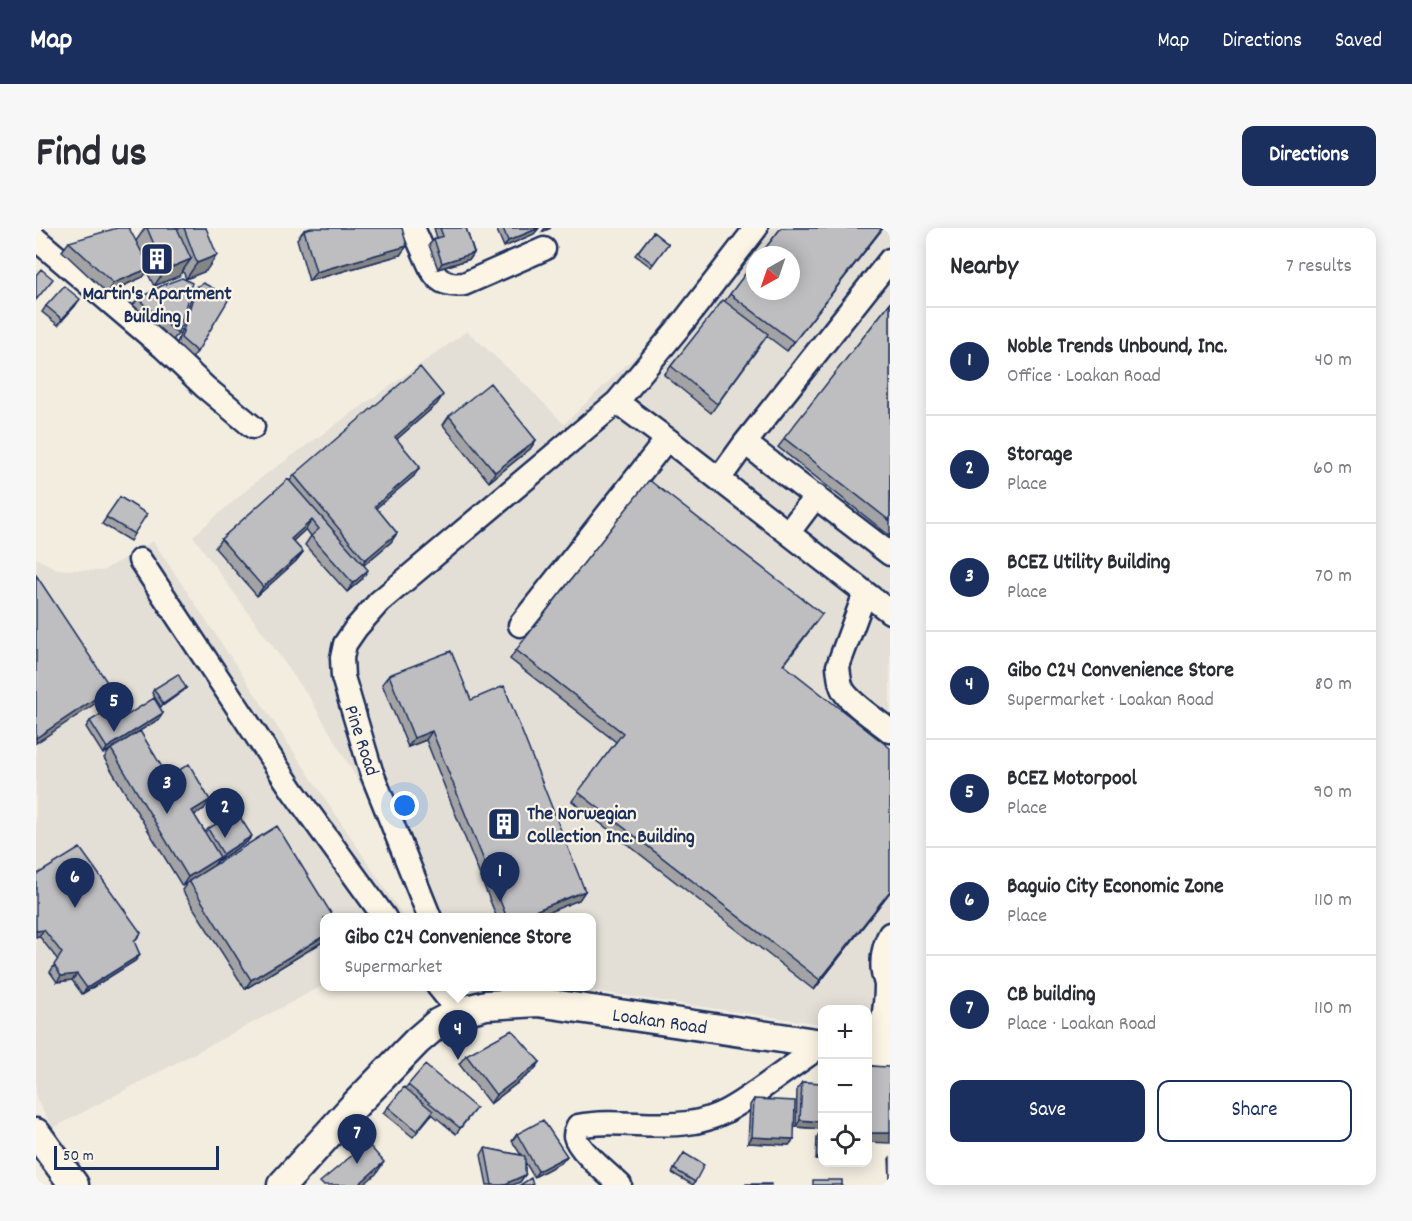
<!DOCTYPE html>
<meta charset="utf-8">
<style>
:root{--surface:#fff;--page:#f7f7f7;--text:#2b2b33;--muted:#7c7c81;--line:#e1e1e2;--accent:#1b2f5e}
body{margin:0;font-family:Dekko,sans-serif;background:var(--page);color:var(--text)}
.controls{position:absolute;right:18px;bottom:18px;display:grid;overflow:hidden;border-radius:12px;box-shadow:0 3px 15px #0003}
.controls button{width:54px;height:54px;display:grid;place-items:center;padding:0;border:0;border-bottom:2px solid var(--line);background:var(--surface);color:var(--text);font:30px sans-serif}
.compass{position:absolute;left:710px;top:18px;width:54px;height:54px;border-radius:50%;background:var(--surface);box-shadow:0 3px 15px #0003;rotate:220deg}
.scale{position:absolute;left:18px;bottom:15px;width:165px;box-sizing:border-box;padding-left:6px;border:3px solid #1b2f5e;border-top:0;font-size:16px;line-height:21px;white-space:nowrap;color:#1b2f5e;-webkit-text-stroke:4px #fcf5e5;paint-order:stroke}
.you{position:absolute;left:369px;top:578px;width:21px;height:21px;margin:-15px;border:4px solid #fff;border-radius:50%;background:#1a73e8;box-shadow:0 0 0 9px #1a73e833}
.badge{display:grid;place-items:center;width:39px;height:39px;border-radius:50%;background:var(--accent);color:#fff;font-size:20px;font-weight:700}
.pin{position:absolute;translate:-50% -50px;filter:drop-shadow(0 2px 3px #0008)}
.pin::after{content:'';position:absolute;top:32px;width:21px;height:18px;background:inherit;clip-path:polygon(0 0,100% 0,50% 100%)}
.popup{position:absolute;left:284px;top:685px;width:276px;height:78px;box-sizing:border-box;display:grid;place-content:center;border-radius:12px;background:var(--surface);filter:drop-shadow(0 2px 4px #0005);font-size:20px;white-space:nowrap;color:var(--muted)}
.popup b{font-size:22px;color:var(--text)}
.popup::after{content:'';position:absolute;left:50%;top:100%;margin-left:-12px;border:12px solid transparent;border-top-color:var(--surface)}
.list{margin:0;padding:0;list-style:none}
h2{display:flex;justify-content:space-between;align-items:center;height:78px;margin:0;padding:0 24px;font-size:26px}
h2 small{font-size:20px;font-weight:400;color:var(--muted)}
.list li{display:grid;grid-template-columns:39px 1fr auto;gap:18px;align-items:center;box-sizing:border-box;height:108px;padding:0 24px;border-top:2px solid var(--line)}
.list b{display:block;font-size:22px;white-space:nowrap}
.list p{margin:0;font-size:20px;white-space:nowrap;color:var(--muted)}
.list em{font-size:20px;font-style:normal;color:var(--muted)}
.actions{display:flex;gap:12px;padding:18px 24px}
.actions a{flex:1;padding:14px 0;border:2px solid var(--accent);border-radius:12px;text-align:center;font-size:21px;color:var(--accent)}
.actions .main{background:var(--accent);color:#fff}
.icon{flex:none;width:33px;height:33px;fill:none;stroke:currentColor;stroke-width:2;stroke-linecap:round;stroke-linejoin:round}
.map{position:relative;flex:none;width:854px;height:957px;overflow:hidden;border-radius:12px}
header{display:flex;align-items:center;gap:36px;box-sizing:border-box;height:84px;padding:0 30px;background:var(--accent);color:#fff}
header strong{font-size:28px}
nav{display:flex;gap:33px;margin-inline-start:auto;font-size:21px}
.intro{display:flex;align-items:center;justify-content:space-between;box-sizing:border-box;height:144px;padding:0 36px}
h1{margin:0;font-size:42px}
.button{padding:15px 27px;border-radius:12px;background:var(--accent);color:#fff;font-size:21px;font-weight:700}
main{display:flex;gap:36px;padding:0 36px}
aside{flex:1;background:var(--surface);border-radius:12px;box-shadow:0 3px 15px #0003}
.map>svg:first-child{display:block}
</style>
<header>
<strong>Map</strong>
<nav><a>Map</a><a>Directions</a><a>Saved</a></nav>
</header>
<div class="intro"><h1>Find us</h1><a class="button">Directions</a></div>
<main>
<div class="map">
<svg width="854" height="957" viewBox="0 0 854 957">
<rect width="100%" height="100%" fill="#f3ede0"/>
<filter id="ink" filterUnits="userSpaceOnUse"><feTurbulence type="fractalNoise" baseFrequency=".0167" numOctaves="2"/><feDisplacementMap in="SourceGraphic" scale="12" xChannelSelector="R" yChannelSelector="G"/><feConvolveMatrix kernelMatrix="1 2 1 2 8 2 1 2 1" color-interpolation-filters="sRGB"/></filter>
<g filter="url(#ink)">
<path fill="#e3dfd6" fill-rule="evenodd" d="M707 0H854V807L832 803V782H786V796L528 759 556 758V690L401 689 274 470 157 308 222 252 431 103 491 158 528 196 636 93ZM719 27H755V63H719Z
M117 313 368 689 288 690V757L17 900 0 871V330L21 341 66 343Z"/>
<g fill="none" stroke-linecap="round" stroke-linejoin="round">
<defs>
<path id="minor" d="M377 0C381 9 385 18 389 27 398 48 403 59 428 56L508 21
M0 11 128 120 169 159 217 199
M581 174 649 92 720 0
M709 215 854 326
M683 251 709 215 854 32
M752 305 780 268
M104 332 257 563 349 690
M829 365 802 438C803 446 803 455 807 462 814 475 842 493 854 503
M484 397 631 211
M394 690 335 543 307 449 306 430 309 416 320 400 343 374 581 174 631 211 854 384
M402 758 423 784
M841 824C845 805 850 777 850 758 850 753 847 748 847 744 845 732 848 717 854 706
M584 957C572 946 542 922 539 908 539 903 540 902 542 898 578 891 616 900 652 895 684 891 704 875 730 857 749 843 768 830 786 817"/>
<path id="major" d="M832 822 854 826
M0 905 38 957
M246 957 317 879 381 813 402 795 423 784 450 777 502 774 786 816"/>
</defs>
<use href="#minor" stroke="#1b2f5e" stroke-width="27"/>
<use href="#major" stroke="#1b2f5e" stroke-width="33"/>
<use href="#minor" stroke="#fcf5e5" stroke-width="22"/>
<use href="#major" stroke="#fcf5e5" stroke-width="28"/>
</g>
<path fill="#a3a3a5" stroke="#1b2f5e" stroke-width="1.5" d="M109 0H170V43L150 51 147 43 143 48 118 58 111 44 107 49 71 65 26 23 33 14 100 13Z
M398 0H430L438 25 434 31 402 41 393 17 398 11 401 10Z
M460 0H503L498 6 468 19Z
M745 0H847L751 123 731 108 675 185 628 147 635 138 688 74Z
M268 2 364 27 273 53 261 11Z
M617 4 632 16 615 39 599 27Z
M160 59 161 124 156 130 141 116 156 66Z
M102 71 142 106 137 112 97 77Z
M854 75V308L742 219Z
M10 78H39L22 97 6 84Z
M401 176 361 211 378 248 340 280 361 305 355 314 328 337 326 351 311 364 269 317 275 308 270 301 257 313 267 324 260 333 221 368 179 320 185 311 254 253 258 247Z
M413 188 500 212 494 221 453 254 407 197Z
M84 269 98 306 94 313 66 296Z
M786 386 748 437 854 664 778 762 536 573 580 514 474 431 480 422Z
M353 447 435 472 549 663 543 672 498 690H461L390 512 372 519 346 456Z
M150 460 147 463 125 479 116 465 118 461Z
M127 485 123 491 97 507 132 549 168 581 158 587 169 604 172 601 211 614 183 632V631L178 638 288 690V713L209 761 146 662 152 654 146 658 68 530 74 522 67 526 50 499 54 493 90 488Z
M0 647 105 705 98 714 104 727 99 733 46 766 36 752 21 754 14 744 22 732 3 708Z
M430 827 504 834 497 843 454 876 423 836Z
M766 854 786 855V901L760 899 761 861Z
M372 857 440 880 420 906 396 886 377 909 347 885 352 879Z
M718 871 758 911 753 917 712 915 714 877Z
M785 902 786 932H780L781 909Z
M481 906 531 928 526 934 498 949 489 934V947L484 954 477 957H451L445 927 449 920 485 927 476 913Z
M648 925 659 954 657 957 636 945Z
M854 929V950L853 931Z"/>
<path fill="#858586" stroke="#1b2f5e" stroke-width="1.5" d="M503 0 498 6 468 19 472 13Z
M509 0H515L506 4Z
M846 0H847L751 123 758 114Z
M371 18 364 27 273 53 280 44Z
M438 25 434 31 402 41 406 35Z
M181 27 170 43 150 51 161 35Z
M155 31 143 48 118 58 129 42Z
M114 40 107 49 71 65 77 55Z
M44 71 39 78 22 97 26 91Z
M407 167 401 176 353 218 359 209Z
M500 212 494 221 453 254 459 244Z
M384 239 378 248 332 287 339 278Z
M276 292 270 301 249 320 255 311Z
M361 305 355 314 323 341 329 332Z
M267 324 260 333 221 368 227 359Z
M332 342 326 351 311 364 317 355Z
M75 460 69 469 0 515V510Z
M150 460 147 463 125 479 127 476Z
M127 485 123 491 67 526 71 520Z
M396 503 390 512 372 519 378 510Z
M174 572 168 581 150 592 156 583Z
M216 608 211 614 183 632 187 626Z
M184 629 177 639 146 658 152 649Z
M549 663 543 672 498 690H481Z
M854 663V664L778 762 784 752Z
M8 702 3 708 0 709V703Z
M288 708V713L209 761 215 752Z
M104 727 99 733 46 766 51 760Z
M41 746 36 752 21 754 25 748Z
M504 834 497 843 454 876 460 867Z
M764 892 786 894V901L760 899Z
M831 905H854V915L831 914Z
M716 909 758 911 753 917 712 915Z
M785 926H786V932H780Z
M531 928 526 934 498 949 502 943Z
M348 934 340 946 327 957H322Z
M489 947 484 954 477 957H467Z"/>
<path fill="#bebec0" stroke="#1b2f5e" stroke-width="1.5" d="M81 0H93L114 40 77 55 33 14Z
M111 0H141L155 31 129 42Z
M148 0H170L181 27 161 35Z
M275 0H366L371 18 280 44 268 2Z
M404 0H430L438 25 406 35 398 11 407 8Z
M467 0H503L472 13Z
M745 0H846L758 114 694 66 719 33V63H755V27H724Z
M617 4 632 16 617 36 602 24Z
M5 41 17 51 0 72V47Z
M146 50 156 55 142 106 102 71 127 57Z
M167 55 194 69 161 124 145 110 160 59Z
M28 58 44 71 26 91 10 78Z
M687 72 732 106 681 176 635 138Z
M854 75V293L748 210Z
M384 139 407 167 359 209 384 239 339 278 361 305 329 332 258 247Z
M454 155 500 212 459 244 413 188Z
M252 251 332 342 317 355 275 308 283 301 276 292 255 311 267 324 227 359 185 311Z
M613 252 786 386 747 436 854 520V663L784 752 542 564 587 505 480 422Z
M84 269 111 286 98 306 70 289Z
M0 347 75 460 0 510Z
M415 423 435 472 468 458 549 663 481 690H471L396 503 378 510 353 447Z
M142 446 150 460 127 476 118 461Z
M118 470 127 485 71 520 54 493 82 475 90 488Z
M104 503 132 549 153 536 174 572 156 583 184 629 152 649 75 521Z
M200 583 216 608 187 626 172 601Z
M241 598 298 690H288V708L215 752 153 653Z
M44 620 105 705 98 713 104 727 51 760 41 746 25 748 18 737 26 725 8 702 0 703V647Z
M476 802 504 834 460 867 430 827Z
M389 837 440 880 424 900 372 857Z
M831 838 854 839V905H831Z
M766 854 786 855V894L764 892Z
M368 859 397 883 381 903 352 879Z
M718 871 759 873 758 911 716 909Z
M507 892 531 928 502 943 481 906Z
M785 902H786V926H785Z
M331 915 348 934 322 957H287L284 954Z
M449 920 489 928V947L467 957H456Z
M648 925 668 937 659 954 638 941Z
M495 950 497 957H484Z
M777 952H806V957H777Z
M710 956H735V957H710Z"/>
</g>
<defs>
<symbol id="building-square" viewBox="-11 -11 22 22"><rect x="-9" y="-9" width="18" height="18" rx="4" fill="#1b2f5e" stroke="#fcf5e5"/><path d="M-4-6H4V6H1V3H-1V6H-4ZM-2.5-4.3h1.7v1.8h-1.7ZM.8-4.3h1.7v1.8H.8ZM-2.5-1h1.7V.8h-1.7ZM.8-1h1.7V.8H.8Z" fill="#fff"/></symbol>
</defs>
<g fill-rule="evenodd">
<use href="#building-square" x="102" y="12" width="38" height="38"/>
<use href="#building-square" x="449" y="577" width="38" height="38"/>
</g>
<g text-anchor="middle" stroke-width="4.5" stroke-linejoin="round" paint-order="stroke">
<g font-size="20" font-weight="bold" fill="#1b2f5e" stroke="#fcf5e5">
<text x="121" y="71">Martin's Apartment<tspan x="121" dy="23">Building 1</tspan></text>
<text x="491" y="591" text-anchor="start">The Norwegian<tspan x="491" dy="23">Collection Inc. Building</tspan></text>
</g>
<g font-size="20" fill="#1b2f5e" stroke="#fcf5e5">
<text transform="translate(327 512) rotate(72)" y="7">Pine Road</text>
<text transform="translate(624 792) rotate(8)" y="7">Loakan Road</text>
</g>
</g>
</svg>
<div class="controls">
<button>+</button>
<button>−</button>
<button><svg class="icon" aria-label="locate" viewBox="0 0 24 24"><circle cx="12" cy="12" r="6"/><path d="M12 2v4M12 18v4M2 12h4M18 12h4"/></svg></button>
</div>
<svg class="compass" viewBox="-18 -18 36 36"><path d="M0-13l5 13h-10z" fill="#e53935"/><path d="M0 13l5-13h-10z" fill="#7c7c81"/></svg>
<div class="scale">50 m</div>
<div class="you"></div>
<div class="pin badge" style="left:464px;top:674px">1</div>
<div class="pin badge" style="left:189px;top:610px">2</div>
<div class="pin badge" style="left:131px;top:586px">3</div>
<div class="pin badge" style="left:422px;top:832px">4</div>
<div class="popup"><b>Gibo C24 Convenience Store</b>Supermarket</div>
<div class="pin badge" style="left:78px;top:504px">5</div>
<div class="pin badge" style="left:39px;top:680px">6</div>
<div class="pin badge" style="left:321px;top:936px">7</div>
</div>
<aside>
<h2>Nearby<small>7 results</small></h2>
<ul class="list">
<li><span class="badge">1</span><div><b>Noble Trends Unbound, Inc.</b><p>Office · Loakan Road</p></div><em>40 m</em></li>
<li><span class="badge">2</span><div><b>Storage</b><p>Place</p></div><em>60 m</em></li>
<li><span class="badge">3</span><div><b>BCEZ Utility Building</b><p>Place</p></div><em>70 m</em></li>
<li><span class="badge">4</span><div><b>Gibo C24 Convenience Store</b><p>Supermarket · Loakan Road</p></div><em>80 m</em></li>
<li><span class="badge">5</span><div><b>BCEZ Motorpool</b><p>Place</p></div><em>90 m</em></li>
<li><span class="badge">6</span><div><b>Baguio City Economic Zone</b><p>Place</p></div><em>110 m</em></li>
<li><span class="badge">7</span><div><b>CB building</b><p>Place · Loakan Road</p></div><em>110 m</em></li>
</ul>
<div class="actions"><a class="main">Save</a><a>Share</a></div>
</aside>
</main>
